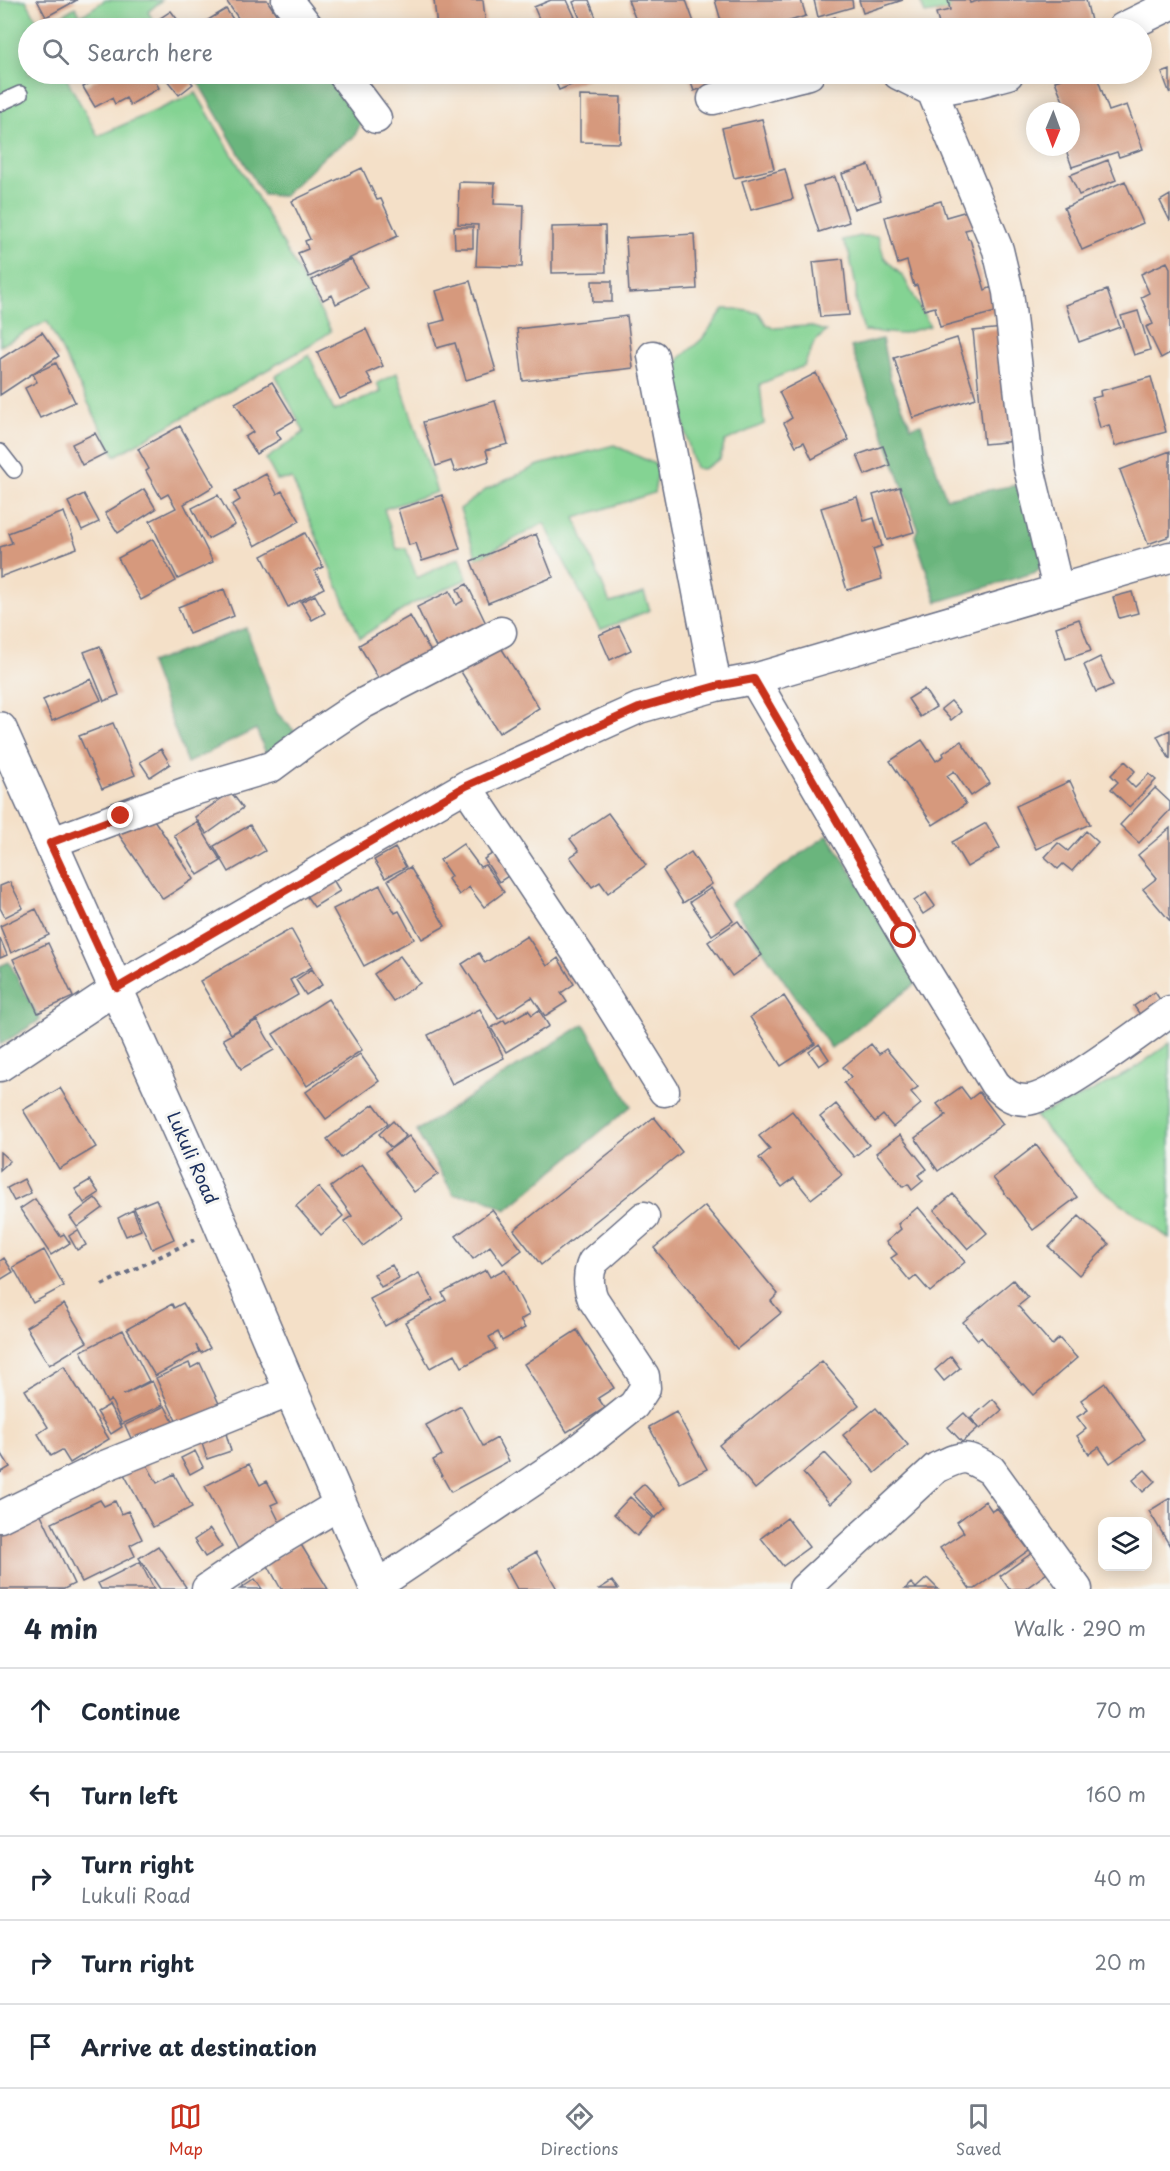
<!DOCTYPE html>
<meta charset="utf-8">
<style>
:root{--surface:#fff;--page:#f6f6f7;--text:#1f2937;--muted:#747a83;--line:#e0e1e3;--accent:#c8321e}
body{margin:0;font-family:"Playpen Sans",sans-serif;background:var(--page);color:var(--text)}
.controls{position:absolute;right:18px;bottom:18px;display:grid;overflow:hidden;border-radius:12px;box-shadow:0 3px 15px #0003}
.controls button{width:54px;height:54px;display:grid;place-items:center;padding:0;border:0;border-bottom:2px solid var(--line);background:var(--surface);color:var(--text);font:30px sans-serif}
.compass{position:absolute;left:1026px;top:102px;width:54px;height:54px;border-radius:50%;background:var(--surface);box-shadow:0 3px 15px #0003;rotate:181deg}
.stop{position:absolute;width:18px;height:18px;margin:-14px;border:4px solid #c8321e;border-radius:50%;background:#fff}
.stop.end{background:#c8321e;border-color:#fff;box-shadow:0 2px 6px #0008}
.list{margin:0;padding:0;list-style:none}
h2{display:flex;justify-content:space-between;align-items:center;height:78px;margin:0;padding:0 24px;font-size:26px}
h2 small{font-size:20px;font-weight:400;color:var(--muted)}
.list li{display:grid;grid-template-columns:39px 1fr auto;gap:18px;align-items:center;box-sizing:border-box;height:84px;padding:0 24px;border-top:2px solid var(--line)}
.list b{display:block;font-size:22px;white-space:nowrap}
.list p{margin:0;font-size:20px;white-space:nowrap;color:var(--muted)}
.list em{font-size:20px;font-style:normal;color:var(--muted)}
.icon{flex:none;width:33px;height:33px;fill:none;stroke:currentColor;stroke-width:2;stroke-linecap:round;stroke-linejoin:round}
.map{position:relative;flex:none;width:1170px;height:1589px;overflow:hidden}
.search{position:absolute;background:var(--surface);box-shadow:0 3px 15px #0003;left:18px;right:18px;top:18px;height:66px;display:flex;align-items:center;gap:15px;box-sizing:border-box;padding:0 21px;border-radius:33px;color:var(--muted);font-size:22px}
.sheet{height:498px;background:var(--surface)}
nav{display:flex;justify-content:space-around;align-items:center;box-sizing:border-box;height:84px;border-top:2px solid var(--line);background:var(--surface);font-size:16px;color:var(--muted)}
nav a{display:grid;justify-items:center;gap:3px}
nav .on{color:var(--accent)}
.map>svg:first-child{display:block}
</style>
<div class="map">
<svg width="1170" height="1589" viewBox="0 0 1170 1589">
<rect width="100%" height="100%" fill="#f6f6f2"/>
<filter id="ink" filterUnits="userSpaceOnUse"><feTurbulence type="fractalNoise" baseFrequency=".0167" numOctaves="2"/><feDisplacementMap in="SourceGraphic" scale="12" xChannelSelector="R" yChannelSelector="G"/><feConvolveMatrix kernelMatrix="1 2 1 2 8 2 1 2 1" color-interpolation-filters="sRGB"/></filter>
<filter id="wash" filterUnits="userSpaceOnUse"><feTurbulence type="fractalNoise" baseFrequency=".008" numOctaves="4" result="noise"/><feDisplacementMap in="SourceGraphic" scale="24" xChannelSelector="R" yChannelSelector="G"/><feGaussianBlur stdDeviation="1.35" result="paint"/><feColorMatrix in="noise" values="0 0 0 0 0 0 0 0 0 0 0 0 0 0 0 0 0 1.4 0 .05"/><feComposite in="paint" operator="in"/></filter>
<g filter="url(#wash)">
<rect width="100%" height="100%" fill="#f4e0c8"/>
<path fill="#84d393" stroke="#508178" stroke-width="1.5" d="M0 0H26L41 28H28V74H64L98 136 196 93 263 207 331 331 311 345 115 456 47 321 0 346Z
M105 0H162L148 12 158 28H51L49 24 75 7 81 16Z
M920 0H948L950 10 925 14Z
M861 236H878L884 257 904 278 930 326 900 334 864 331 856 303V287L849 253 842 240Z
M724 309H736L759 313 767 325 773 328 809 326 826 331 814 343 804 366 760 384 764 424 725 441 720 459 703 469 695 468C683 429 678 401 679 359L702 339Z
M309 355 334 411 381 392 377 383 397 373 437 492 384 509 397 549 406 548 417 578 460 557 467 579 412 604 360 638 292 479 277 480 266 459 304 432 276 376Z
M614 445 659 466 654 493 575 518 610 603 644 593 650 610 600 630 544 523 477 559 460 509 487 489 539 465Z
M1170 1043V1239L1092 1182 1035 1116 1078 1098 1131 1071Z"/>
<path fill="#6bb57d" stroke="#43726e" stroke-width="1.5" d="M210 74H331L364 116 354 137 327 154 283 196 263 195 198 82Z
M882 339 890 378 911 427 921 424 946 498 1016 485 1046 560 1036 572 937 602 915 536 918 528 851 347Z
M246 628 277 713 302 739 270 763 256 729 187 763 150 663Z
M828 835 920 980 831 1048 730 903Z
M9 962 40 1020 0 1045V966Z
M584 1024 631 1106 506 1210 482 1197 454 1195 416 1131Z"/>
<g id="blocks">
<path fill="#d6997d" d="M37 0H77L46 17Z
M230 0H267L278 17 260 28H245L227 2Z
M434 0H483L486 28H437Z
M551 0H567L580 28H543L534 7Z
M577 0H589L600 28H584L573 2Z
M628 0H686L696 28H639Z
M715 0H801L806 16 783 23 784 28H723Z
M814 0H852L853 7 818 17Z
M859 0H903L863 13Z
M948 0H969L970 3 981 0H1086L1091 21 1059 28H940L936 13 950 10Z
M226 9 239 28H195Z
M171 11 183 27 181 28H166L159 19Z
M835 17 838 28H822L820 22Z
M1170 70V94L1162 73Z
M106 74H151L159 88 130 105 126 98 115 104 112 98 95 107 83 87Z
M162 74H184L193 84 179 95Z
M552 74H598L559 90Z
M688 74H710L714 84 694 91Z
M715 74H741L743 80 718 86Z
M1076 74H1096L1109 111 1127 105 1143 149 1119 157 1117 152 1072 167 1065 147H1071V111H1067L1055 81Z
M580 96 621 97 620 143 580 142Z
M762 119 774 169 734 178 722 128Z
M1108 160 1116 180 1079 195 1070 175Z
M869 165 881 200 854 209 842 174Z
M362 168 377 200 381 199 398 236 309 277 298 253 308 249 305 241 310 239 292 201Z
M785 169 793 199 751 210 742 181Z
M835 177 849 222 819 232 804 186Z
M1125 181 1143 223 1082 250 1064 208Z
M459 182 495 183 494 204 524 205 522 267 476 266 478 225 458 224Z
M1170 195V221L1160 201Z
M941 201 946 217 974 209 978 227 965 230 968 239H970L985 290 992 287 999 311 940 327 935 307 924 310 917 285 914 286 907 261 898 264 885 217Z
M605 226 606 272 552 273V227Z
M454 227H473V248H455Z
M694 234 697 289 629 293 626 238Z
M351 259 367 288 336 304 332 295 323 300 312 280Z
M843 259 849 315 820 317 813 262Z
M1167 262 1170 268V353L1161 358 1146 327 1153 324 1141 297 1149 293 1141 274Z
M470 281 496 371 466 380 455 343 437 348 430 324 445 320 436 291Z
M592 281H612V302H593Z
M1107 290 1120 327 1079 342 1066 305Z
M1138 311 1150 350 1134 355 1121 316Z
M627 316 633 368 523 381 517 329Z
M1004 328 1016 441 984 444 973 331Z
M366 329 383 366 367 373 373 384 340 399 317 352Z
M42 332 59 356 0 395V359Z
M957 338 976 398 913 418 894 358Z
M56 363 75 402 40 418 25 388 37 382 33 374Z
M816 373 849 440 812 459 804 442 796 446 784 423 792 418 779 392Z
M1151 377 1166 432 1115 446 1109 425 1100 428 1092 398 1101 396 1100 391Z
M272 382 295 420 276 431 281 439 256 454 245 437 253 432 235 403Z
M495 401 508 444 486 450 489 461 455 472 451 461 436 466 423 422Z
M180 426 214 486 184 504 213 562 178 579 150 521 176 508 168 494 161 498 146 471 149 469 138 449Z
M95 433 106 453 82 465 72 444Z
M883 446 890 465 865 475 857 455Z
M1170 451V536L1148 544 1120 470Z
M266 474 277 494 282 491 300 521 255 546 232 505 240 500 235 491Z
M900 487 914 532 887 540 873 495Z
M144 489 156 509 118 533 105 513Z
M84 494 99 522 82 530 68 502Z
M218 495 235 525 208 539 192 508Z
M442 495 460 549 422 561 416 543 409 545 398 509Z
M857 497 864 521 874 518 882 546 873 549 882 579 847 590 821 508Z
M64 512 77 548 0 577V547L12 543 8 533Z
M305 533 323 567 315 571 324 588 288 607 262 556Z
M536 534 553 577 488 603 471 561Z
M153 539 176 581 141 600 118 558Z
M467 584 491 634 441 658 417 607 450 591 456 605 463 601 457 589Z
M224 589 234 616 189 634 178 607Z
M1132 592 1138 613 1119 618 1113 597Z
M315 595 325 613 312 620 301 602Z
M410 616 434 657 381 683 359 645Z
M1079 619 1091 651 1066 659 1056 627Z
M619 626 631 650 610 660 599 635Z
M495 638 539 708 499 733 455 662Z
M100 646 119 695 104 701 84 652Z
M1100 657 1113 685 1096 692 1084 665Z
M91 679 101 700 52 721 43 700Z
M924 689 936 707 920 717 908 699Z
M951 701 961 712 951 720 941 709Z
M113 723 135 775 102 789 79 736Z
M1170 730V760L1157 736Z
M922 740 936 761 944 756 943 753 961 741 990 783 971 796 954 771 947 776 966 804 933 825 890 761Z
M161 749 170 764 150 777 140 762Z
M1125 761 1135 771 1127 780 1135 788 1149 774 1156 780 1129 807 1111 789 1118 782 1111 775Z
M1070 781 1090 824 1036 849 1016 806Z
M1155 788 1170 802V810L1139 843 1120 825Z
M231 792 243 808 207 834 195 817Z
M148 811 194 879 163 899 117 832Z
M608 813 646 865 608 893 600 882 592 887 570 857 579 851 570 839Z
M197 822 221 861 198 875 174 835Z
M986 823 1000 848 967 867 952 842Z
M250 825 265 851 229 872 214 846Z
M1170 828V921L1143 889 1157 878 1138 855Z
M1086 831 1098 842 1072 871 1063 864 1058 869 1045 857 1058 843 1068 851Z
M463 844 480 867 485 865 504 892 484 907 469 887 459 895 448 879 451 876 440 860Z
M395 848 406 867 385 878 374 860Z
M501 848 516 871 499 882 484 859Z
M691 852 712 884 683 903 663 871Z
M410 867 445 926 422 939 388 880Z
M332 878 340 891 314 907 305 894Z
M10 882 23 908 5 917 0 908V886Z
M380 885 395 913 399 911 414 939 364 966 333 909Z
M711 888 733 921 712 935 690 902Z
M926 893 935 906 923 914 914 901Z
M36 909 49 935 11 953 0 926Z
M738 921 762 955 732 976 708 942Z
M291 929 312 967 290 980 298 995 231 1034 200 981Z
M527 936 547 966 558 958 574 984 561 993 567 1002 545 1016 532 997 498 1019 462 964 479 953 485 963Z
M0 938 7 955 0 958Z
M48 943 73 997 38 1013 13 959Z
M400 956 420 983 393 1001 374 974Z
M312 969 322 985 306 995 296 980Z
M1155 992 1164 1006 1143 1019 1134 1006Z
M784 996 815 1044 781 1066 750 1017Z
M328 999 362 1050 307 1086 273 1034Z
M480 1009 504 1058 452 1084 428 1035Z
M528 1010 532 1015 539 1010 549 1026 506 1052 491 1028 504 1020 506 1023Z
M257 1020 274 1050 241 1069 223 1039Z
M819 1044 829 1059 819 1066 809 1052Z
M871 1044 879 1054 886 1049 918 1087 911 1092 921 1104 893 1127 883 1115 875 1122 844 1083 851 1077 843 1067Z
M360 1054 379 1081 326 1119 306 1092Z
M961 1087 970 1099 979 1092 1003 1124 938 1171 915 1138 946 1115 937 1104Z
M60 1088 96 1147 59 1169 23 1110Z
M374 1104 388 1123 341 1158 327 1139Z
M836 1104 869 1145 854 1157 820 1117Z
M792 1111 842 1175 811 1199 794 1178 782 1187 759 1158 770 1149 759 1136Z
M654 1117 682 1152 541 1265 514 1230Z
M393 1121 406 1136 391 1148 379 1134Z
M900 1135 927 1169 918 1175 923 1181 912 1190 908 1184 903 1187 876 1153Z
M409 1136 438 1174 414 1192 385 1153Z
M1036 1145 1077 1197 1033 1230 993 1178Z
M0 1152 10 1161 0 1170Z
M362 1164 402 1217 363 1246 344 1221 352 1216 331 1187Z
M24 1179 31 1193 14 1201 7 1188Z
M90 1180 99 1193 84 1203 75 1189Z
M318 1187 343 1216 321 1235 296 1206Z
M953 1194 987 1233 968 1249 934 1210Z
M95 1198 103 1208 77 1227 70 1217Z
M35 1199 60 1236 64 1234 70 1243 51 1255 20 1209Z
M156 1199 174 1239 152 1249 134 1208Z
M705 1206 778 1294 771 1301 781 1313 737 1349 654 1248Z
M918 1207 965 1262 930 1292 916 1276 910 1281 891 1258 897 1254 886 1242 901 1229 898 1224Z
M133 1210 141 1230 126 1236 118 1218Z
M492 1210 522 1250 503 1264 490 1246 473 1259 456 1236Z
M1079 1216 1109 1244 1079 1275 1049 1247Z
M78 1230 86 1245 77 1250 69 1236Z
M44 1250 64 1286 33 1303 13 1267Z
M4 1258 13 1272 0 1280V1261Z
M392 1265 399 1278 381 1287 374 1274Z
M505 1269 529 1315 520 1320 525 1328 502 1341 498 1332 489 1337 496 1349 462 1367 455 1354 430 1368 405 1322 446 1300 442 1293 486 1270 490 1277Z
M419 1273 433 1300 385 1326 370 1299Z
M1013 1280 1028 1298 1018 1306 1052 1345 1059 1338 1077 1358 1034 1395 1024 1384 1022 1385 981 1337 978 1340 963 1322Z
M183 1303 210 1348 201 1353 196 1345 199 1352 155 1376 127 1329 172 1304 174 1308Z
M64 1304 87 1342 49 1365 26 1327Z
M123 1330 149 1381 123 1395 152 1381 163 1405 122 1424 111 1400 107 1403 81 1351Z
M577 1330 614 1388 598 1398 605 1408 567 1432 524 1364Z
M951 1356 960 1368 944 1381 935 1370Z
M822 1361 859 1405 755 1489 719 1445Z
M189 1363 191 1368 200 1363 221 1408 179 1427 156 1378Z
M64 1366 109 1439 70 1463 62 1450 51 1456 38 1434 48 1427 25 1390Z
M1105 1383 1145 1439 1110 1463 1099 1447 1089 1454 1077 1436 1086 1429 1077 1417 1088 1410 1081 1400Z
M993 1399 1002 1410 980 1429 971 1418Z
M109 1405 122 1427 111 1434 97 1412Z
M165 1406 177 1430 136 1449 125 1425Z
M461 1406 483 1446 497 1438 509 1461 451 1492 433 1460 442 1455 426 1425Z
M876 1408 908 1445 875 1473 843 1435Z
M676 1412 707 1469 680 1483 649 1427Z
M964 1413 978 1428 962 1442 948 1427Z
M225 1430 231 1451 207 1459 200 1437Z
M0 1451 10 1467 0 1473Z
M195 1451 203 1467 190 1474 181 1458Z
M825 1453 853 1483 830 1504 803 1473Z
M146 1463 157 1483 174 1474 192 1507 153 1527 124 1474Z
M249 1464 260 1485 267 1481 278 1502 271 1505 282 1527 238 1549 205 1486Z
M1145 1470 1155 1481 1143 1492 1133 1480Z
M644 1484 666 1508 655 1518 633 1494Z
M630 1497 653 1518 637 1536 614 1514Z
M1170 1498V1546L1149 1511Z
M100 1500 104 1506 115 1501 121 1514 128 1511 142 1539 130 1545 135 1556 82 1582 52 1523Z
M985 1501 992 1511 997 1508 1029 1550 975 1589H970L940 1548 964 1532 957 1522Z
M37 1506 74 1584 64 1589H0V1523Z
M787 1518 809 1547 783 1566 761 1538Z
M210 1529 222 1547 205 1557 194 1540Z
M300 1543 328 1589H281L266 1562Z
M158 1546 186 1587 183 1589H160L139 1558Z
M536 1552 557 1589H517L506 1569Z
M1032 1553 1047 1573 1025 1589H1009L1000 1576Z
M140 1562 154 1589H101L98 1583Z
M927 1578 938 1589H905L911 1583 916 1588Z
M255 1579 262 1589H240Z
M612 1581 618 1589H599Z"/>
</g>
</g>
<g filter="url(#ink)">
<use href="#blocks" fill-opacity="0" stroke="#676d83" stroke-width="1.5"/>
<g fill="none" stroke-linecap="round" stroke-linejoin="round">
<defs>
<path id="service" d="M0 103 20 94
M0 452 14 470"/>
<path id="minor" d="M287 0 309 28
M1123 28 1170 5
M343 74 376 118
M898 74 932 91 998 250 1008 292 1028 464 1058 589
M932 91 971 84 1008 74
M713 99C746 92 776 81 809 74
M653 356 716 686
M754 679 904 936 995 1084C1005 1094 1012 1100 1026 1100 1050 1101 1146 1028 1170 1011
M466 786 592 975 664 1091
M50 843 187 792 271 767 306 741 360 705 501 632
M0 1066 117 988 466 786 639 708 716 686 754 679 1170 557
M0 1517 102 1467 291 1391
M376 1586 570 1456 634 1405 645 1388 644 1376 593 1299C588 1286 587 1275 593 1262L644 1217
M207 1589 273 1544 340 1504
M804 1589 936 1468C964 1455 964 1454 991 1470L1077 1589"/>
<path id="tertiary" d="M0 729 209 1197 291 1391 377 1589"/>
</defs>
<use href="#service" stroke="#676d83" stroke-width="18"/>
<use href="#minor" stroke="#676d83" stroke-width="33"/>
<use href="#tertiary" stroke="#676d83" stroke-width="36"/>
<path stroke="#676d83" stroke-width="4" stroke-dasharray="4.5 4.5" stroke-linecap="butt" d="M102 1285 194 1240"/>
<use href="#service" stroke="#fff" stroke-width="15"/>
<use href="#minor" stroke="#fff" stroke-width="30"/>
<use href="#tertiary" stroke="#fff" stroke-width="33"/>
</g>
</g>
<g fill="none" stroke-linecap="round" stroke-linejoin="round" filter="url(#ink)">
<path stroke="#c8321e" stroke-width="8" d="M121 816 50 843 117 988 466 786 639 708 716 686 754 679 904 936"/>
</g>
<g text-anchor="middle" stroke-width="6" stroke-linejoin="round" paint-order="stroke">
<g font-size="18" fill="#1b2f5e" stroke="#f6f6f2">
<text transform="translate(192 1158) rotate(66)" y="6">Lukuli Road</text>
</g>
</g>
</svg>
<div class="controls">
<button><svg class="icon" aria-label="layers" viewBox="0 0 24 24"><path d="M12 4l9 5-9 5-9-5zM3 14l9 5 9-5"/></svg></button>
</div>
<svg class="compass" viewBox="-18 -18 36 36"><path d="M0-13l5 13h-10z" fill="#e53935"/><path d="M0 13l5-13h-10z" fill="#747a83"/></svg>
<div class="stop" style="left:904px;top:936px"></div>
<div class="stop end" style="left:121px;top:816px"></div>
<div class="search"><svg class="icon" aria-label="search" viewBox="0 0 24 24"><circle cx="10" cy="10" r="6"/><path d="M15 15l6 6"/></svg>Search here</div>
</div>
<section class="sheet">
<h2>4 min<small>Walk · 290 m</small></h2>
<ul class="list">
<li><svg class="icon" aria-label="ahead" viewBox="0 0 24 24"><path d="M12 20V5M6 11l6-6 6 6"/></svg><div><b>Continue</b></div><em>70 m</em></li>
<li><svg class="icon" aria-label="left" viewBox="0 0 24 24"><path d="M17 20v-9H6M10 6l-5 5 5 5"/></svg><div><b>Turn left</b></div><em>160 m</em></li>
<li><svg class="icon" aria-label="right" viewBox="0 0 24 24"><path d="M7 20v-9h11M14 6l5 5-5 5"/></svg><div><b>Turn right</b><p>Lukuli Road</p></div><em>40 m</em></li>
<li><svg class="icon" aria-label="right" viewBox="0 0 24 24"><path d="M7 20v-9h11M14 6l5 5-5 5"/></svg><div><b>Turn right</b></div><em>20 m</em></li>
<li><svg class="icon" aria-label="arrive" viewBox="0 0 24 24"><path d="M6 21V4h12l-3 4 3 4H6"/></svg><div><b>Arrive at destination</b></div></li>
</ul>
</section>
<nav>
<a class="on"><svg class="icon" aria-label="map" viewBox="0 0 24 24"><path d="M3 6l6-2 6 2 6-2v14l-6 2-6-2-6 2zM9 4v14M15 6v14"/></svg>Map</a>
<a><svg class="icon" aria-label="directions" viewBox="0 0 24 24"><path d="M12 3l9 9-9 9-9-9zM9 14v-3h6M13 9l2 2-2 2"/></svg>Directions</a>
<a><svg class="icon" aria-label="saved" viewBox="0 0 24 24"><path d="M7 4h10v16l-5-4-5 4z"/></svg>Saved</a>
</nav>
